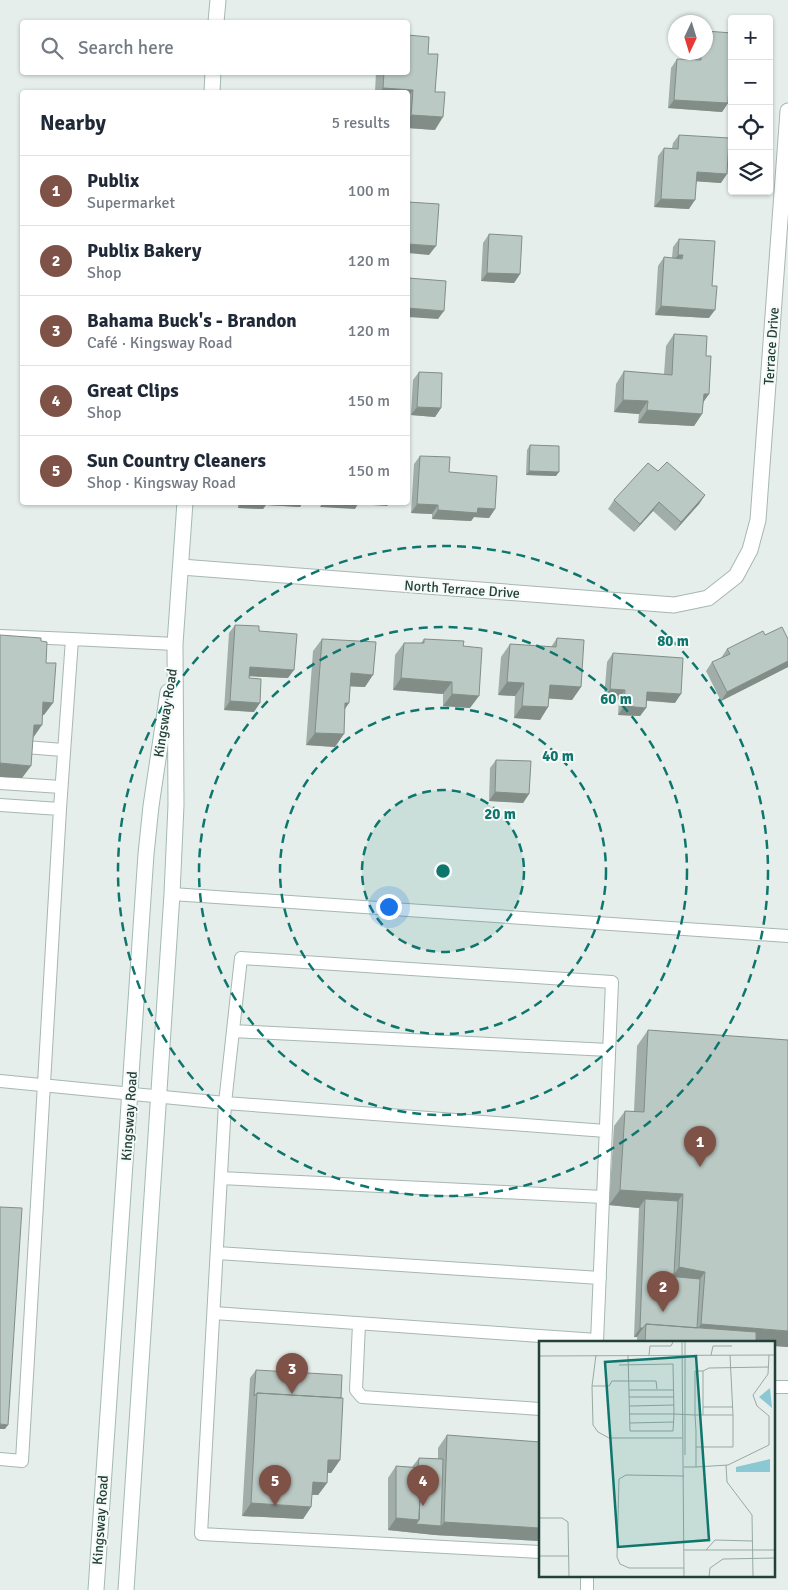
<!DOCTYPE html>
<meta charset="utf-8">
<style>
:root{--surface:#fff;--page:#f6f6f7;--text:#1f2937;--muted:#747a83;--line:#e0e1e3;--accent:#7f5248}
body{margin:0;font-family:Signika,sans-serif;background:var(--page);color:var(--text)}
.controls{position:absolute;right:15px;top:15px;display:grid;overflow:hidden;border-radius:5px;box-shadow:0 1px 4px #0004}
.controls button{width:45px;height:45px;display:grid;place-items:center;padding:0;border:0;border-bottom:1px solid var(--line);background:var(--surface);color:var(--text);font:25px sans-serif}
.compass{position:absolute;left:668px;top:15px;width:45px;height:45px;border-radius:50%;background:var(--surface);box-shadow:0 1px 4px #0004;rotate:184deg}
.you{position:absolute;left:388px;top:906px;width:18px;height:18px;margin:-12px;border:4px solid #fff;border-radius:50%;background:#1a73e8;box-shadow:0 0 0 8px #1a73e833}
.badge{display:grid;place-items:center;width:32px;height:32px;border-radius:50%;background:var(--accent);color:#fff;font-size:16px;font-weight:700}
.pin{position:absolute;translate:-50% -41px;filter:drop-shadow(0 1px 2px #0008)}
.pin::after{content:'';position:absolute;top:26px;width:18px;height:15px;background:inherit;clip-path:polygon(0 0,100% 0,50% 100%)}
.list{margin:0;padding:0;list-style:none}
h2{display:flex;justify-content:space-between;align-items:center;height:65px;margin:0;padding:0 20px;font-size:21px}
h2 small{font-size:16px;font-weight:400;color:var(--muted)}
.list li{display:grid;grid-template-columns:32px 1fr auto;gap:15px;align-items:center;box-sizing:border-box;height:70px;padding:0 20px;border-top:1px solid var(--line)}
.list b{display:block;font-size:19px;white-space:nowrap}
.list p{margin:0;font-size:16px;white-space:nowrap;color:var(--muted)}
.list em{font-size:16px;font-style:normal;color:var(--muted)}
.icon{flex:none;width:28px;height:28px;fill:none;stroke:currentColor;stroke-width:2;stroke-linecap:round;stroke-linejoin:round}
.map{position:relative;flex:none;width:788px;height:1590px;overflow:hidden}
.search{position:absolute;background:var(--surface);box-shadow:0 1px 4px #0004;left:20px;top:20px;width:390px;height:55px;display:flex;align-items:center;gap:12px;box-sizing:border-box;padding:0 18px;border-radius:5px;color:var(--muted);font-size:19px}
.panel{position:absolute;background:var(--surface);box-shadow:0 1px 4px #0004;left:20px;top:90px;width:390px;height:415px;border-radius:5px}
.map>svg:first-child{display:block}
</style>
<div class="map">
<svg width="788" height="1590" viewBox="0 0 788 1590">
<rect width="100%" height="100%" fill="#e5eeea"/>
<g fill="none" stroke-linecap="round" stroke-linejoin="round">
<defs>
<path id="lane" d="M0 636 72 639
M25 747 63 750
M0 783 61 787
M0 805 60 809 22 1461 0 1459
M60 809 72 639 175 644
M172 894 788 936
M233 1031 609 1050
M0 1081 225 1103 241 958 612 982 597 1342
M221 1178 603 1197
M217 1253 600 1278
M214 1313 597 1340
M359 1324 356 1390 362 1397 540 1409
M774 1387H788
M540 1552 201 1534 225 1103 606 1131
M587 1590V1576"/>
<path id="street" d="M181 567 674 605 708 598 736 576 750 550 758 520 788 111"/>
<path id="secondary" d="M216 22 218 0
M212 92 213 72
M96 1590 146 854 151 806 168 692
M126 1590 172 894 176 805 175 644 185 502"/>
</defs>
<use href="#lane" stroke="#a7b7b2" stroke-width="14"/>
<use href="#street" stroke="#a7b7b2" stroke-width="17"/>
<use href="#secondary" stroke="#a3bab3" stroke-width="17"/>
<use href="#lane" stroke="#fff" stroke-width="12"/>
<use href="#street" stroke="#fff" stroke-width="15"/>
<use href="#secondary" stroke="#fff" stroke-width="15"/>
</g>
<path fill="#a0ada8" d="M696 52H706L730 69 728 103 722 112 668 108 671 68 677 59 695 60Z
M428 54 435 92V130L408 128V92H375L376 72H408Z
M679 135 721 183 697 181 689 209 654 207 658 156 664 148H672L673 143Z
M489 234 520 274 514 283 481 281 483 243Z
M679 239 709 318 655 315 658 266 664 257 672 258 673 247Z
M674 334 706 356 709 394 703 402 702 414 694 426 638 423 639 414 614 412 616 384 624 371 664 374 666 346Z
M419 372 441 408 435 417 411 415 413 380Z
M530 445 556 476 526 475 527 450Z
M420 456 449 472 495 509 489 518 474 517 471 521 432 519V514L411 513 414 464Z
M658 471 705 495 699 504 675 531 653 511 634 532 608 509 614 500Z
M238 502H303L300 507 266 505 263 509 238 508Z
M235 625 259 631 288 678 249 676 254 712 224 710 229 633Z
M765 635 788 639V667L721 701 706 671 712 662 721 658 727 649Z
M557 638 581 687 572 700 549 698 548 707 540 720 514 718 515 696 498 695 501 657 510 644 551 647Z
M322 639 365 687 350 686 335 747 306 745 313 651Z
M424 639 463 646 470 708 443 706V694L393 690 395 655 404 643H421Z
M613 653 675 703 647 701 646 708 640 716 618 715 619 699 604 698 607 662Z
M496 760 529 794 523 803 489 801 490 768Z
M648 1030 788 1347 774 1346V1342H637V1337H634L639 1208 609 1205 614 1126 625 1111H634L637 1046Z
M256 1370 341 1398 340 1460 331 1473H327V1483L318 1495H312L311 1507 303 1519 242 1516 250 1378Z
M447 1435 540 1541 435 1535 388 1530V1478L396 1466 412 1467 419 1458 438 1459V1448Z"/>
<path fill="#828d88" d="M383 88 413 90 408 98V92H380Z
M674 100 728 103 722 112 668 108Z
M411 115 443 117 435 130 408 128V120Z
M697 172 727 174 721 183 691 181Z
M661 199 695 200 689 209 654 207Z
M408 244 436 246 429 255 408 253Z
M678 255H683L677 264 672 263Z
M487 273 520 274 514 283 481 281Z
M661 306 715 310 709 318 655 315Z
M408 308 444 311 438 319 408 317Z
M704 394H709L700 407Z
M623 400 648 401 639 414 614 412Z
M417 407 441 408 435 417 411 415Z
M647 410 702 414 694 426 638 423Z
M529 471 559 472 556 476 526 475Z
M705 495 699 504 675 531 681 522Z
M241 502H303L300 507 266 505 263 509 238 508Z
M323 502H390L387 506 358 504 355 509 320 507Z
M659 502 653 511 634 532 640 524Z
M417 504 438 505 432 514 411 513Z
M478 508 495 509 489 518 474 517 471 521 432 519 438 510Z
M788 661V667L721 701 727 692Z
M250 667 294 670 288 678 244 676Z
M351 673 373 675 365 687 342 686Z
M401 678 452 682 443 694 393 690Z
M507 682 524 683 515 696 498 695Z
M550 685 581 687 572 700 541 698Z
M610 689 625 690 619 699 604 698Z
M647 692 681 694 675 703 641 700Z
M452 694 479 696 470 708 443 706Z
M230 701 260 703 254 712 224 710Z
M43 702 53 703 44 715H34Z
M345 703H349L341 715Z
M522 706 548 707 540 720 514 718Z
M624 706 646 708 640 716 618 715Z
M34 725H42L33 738Z
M315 733 344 734 335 747 306 745Z
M0 763 31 766 22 778 0 777Z
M495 792 529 794 523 803 489 801Z
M620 1190 683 1194 672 1210 645 1199 639 1208 609 1205Z
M679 1267 705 1272 694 1288 668 1283Z
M701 1324 788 1331V1347L774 1346V1342H725L696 1331Z
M640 1328H643L637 1337H634Z
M0 1424 8 1425 5 1429H0Z
M328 1460H340L331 1473 319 1472Z
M313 1482 327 1483 318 1495 304 1494Z
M251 1503 311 1507 303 1519 242 1516Z
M396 1518 419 1520 441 1526 435 1535 388 1530Z
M444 1522 540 1528V1541L435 1535Z"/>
<path fill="#bac9c3" stroke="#828d88" d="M706 31 732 33V65H730L728 103 674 100 677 59 701 60V52H706Z
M408 35 429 37 428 54H438L435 92H445L443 117 411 115 413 90 383 88 384 72H408Z
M679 135 729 138 727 174 697 172 695 200 661 199 664 148 678 149Z
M408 202 439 204 436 246 408 244Z
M489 234 522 236 520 274 487 273Z
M679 239 715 241 712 286H717L715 310 661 306 664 257 682 259 683 255H678Z
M408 278 446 281 444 311 408 308Z
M674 334 707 336 706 356H711L709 394H704L702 414 647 410 648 401 623 400 624 371 672 375Z
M419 372 442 373 441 408 417 407Z
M530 445 559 446V472L529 471Z
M420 456 450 457 449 472 497 476 495 509 478 508 477 513 438 510V505L417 504Z
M667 462 705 495 681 522 659 502 640 524 614 500 648 463 658 471Z
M235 625 259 626V631L297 634 294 670 250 667 249 678 261 679 260 703 230 701Z
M782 627 788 639V661L727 692 712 662 730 654 727 649 763 631 765 635Z
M0 635 41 638V641L47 642 46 663H56L53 703 43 702 42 725H34L31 766 0 763Z
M557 638 584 640 581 687 550 685 548 707 522 706 524 683 507 682 510 644 556 647Z
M322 639 376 642 373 675 351 673 349 703H345L344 734 315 733Z
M424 639 464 641 463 646 482 648 479 696 452 694V682L401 678 404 643H424Z
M613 653 683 658 681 694 647 692 646 708 624 706 625 690 610 689Z
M496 760 531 761 529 794 495 792Z
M648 1030 788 1040V1331L701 1324 705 1272 679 1267 683 1194 620 1190 625 1111 644 1112Z
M645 1199 678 1201 674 1274 656 1275 700 1279 697 1328 646 1324 643 1328H640Z
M0 1207 22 1208 8 1425 0 1424Z
M646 1324 756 1332V1342H645Z
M256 1370 342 1375 341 1398 257 1393 254 1396Z
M257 1393 343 1398 340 1460H328L327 1483 313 1482 311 1507 251 1503Z
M447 1435 540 1442V1528L444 1522Z
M419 1458 443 1459 441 1526 416 1524 419 1520 421 1468H418Z
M396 1466 421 1468 419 1520 396 1518Z"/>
<circle cx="443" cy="871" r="81" fill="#0f766e" fill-opacity=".12"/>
<g fill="none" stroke="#0f766e" stroke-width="2.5" stroke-dasharray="9 6">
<circle cx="443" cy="871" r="81"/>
<circle cx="443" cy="871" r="163"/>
<circle cx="443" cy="871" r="244"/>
<circle cx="443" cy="871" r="325"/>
</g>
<g text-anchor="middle" stroke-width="4" stroke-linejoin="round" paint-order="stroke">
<g font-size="14" fill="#23413a" stroke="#f6faf8">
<text transform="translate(771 346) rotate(-86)" y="5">Terrace Drive</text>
<text transform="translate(462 589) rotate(4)" y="5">North Terrace Drive</text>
<text transform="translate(165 713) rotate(-81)" y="5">Kingsway Road</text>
<text transform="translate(129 1116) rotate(-86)" y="5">Kingsway Road</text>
<text transform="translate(100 1520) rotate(-86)" y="5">Kingsway Road</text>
</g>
</g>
<g transform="translate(539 1341)">
<rect width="236" height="236" fill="#e5eeea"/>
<path d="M231 47 233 67 220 56ZM231 118V131H197V126Z" fill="#8cc7d4"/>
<path fill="none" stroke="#97a9a4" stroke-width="1" d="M143 1 145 236M57 14 53 45H70L73 40H117L118 48M89 14 91 90H134L135 73 156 74H194V106H157V90L156 74V30H164V74M110 14 111 5H132L134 1M172 14 174 5H193M191 14 194 74M0 15 237 14M80 24 134 23 135 73H91M164 30 170 27 230 26M53 45 54 84 59 91 70 97H143M90 49H135M90 56H135M91 65 135 64M164 66H194M91 82 135 81M146 114V1M187 124 188 141 213 174 214 236M145 126H157V106M157 126 189 124 230 104V75L218 65 214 54 229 33 230 14M145 135 87 134 80 138 78 216 81 223 90 227H145M0 177H23L29 181 30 236M145 209H237M167 209 176 199 214 200M0 215H30M170 236 171 227 184 218 237 217"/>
<path fill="#0f766e" fill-opacity="0.15" stroke="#0f766e" stroke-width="2.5" d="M157 15 170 199 79 206 66 21Z"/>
<rect width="236" height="236" fill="none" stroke="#23413a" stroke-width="2.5"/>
</g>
<circle cx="443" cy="871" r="8" fill="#0f766e" stroke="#f6faf8" stroke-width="2.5"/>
<g font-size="15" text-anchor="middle" font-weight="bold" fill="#0f766e" stroke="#f6faf8" stroke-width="4" stroke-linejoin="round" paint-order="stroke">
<text x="673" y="646">80 m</text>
<text x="616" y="704">60 m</text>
<text x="558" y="761">40 m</text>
<text x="500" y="819">20 m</text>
</g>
</svg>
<div class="controls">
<button>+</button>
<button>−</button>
<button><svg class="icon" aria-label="locate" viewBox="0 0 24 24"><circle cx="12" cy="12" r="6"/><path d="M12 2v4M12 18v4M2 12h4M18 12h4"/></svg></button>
<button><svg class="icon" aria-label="layers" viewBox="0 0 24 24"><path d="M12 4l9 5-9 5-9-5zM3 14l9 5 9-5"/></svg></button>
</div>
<svg class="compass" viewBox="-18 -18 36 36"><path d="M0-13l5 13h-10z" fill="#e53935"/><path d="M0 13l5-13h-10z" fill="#747a83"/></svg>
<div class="you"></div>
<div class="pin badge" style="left:700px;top:1167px">1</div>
<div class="pin badge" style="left:663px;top:1312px">2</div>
<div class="pin badge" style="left:292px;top:1394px">3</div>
<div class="pin badge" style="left:423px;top:1506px">4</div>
<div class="pin badge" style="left:275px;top:1506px">5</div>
<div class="search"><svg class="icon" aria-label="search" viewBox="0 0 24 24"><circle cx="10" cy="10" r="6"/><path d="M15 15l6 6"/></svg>Search here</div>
<section class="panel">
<h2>Nearby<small>5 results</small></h2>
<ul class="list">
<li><span class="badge">1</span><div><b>Publix</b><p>Supermarket</p></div><em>100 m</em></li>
<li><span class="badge">2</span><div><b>Publix Bakery</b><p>Shop</p></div><em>120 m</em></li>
<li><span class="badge">3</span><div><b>Bahama Buck's - Brandon</b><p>Café · Kingsway Road</p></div><em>120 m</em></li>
<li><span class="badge">4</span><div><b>Great Clips</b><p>Shop</p></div><em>150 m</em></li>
<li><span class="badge">5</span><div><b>Sun Country Cleaners</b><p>Shop · Kingsway Road</p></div><em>150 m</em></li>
</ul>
</section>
</div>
